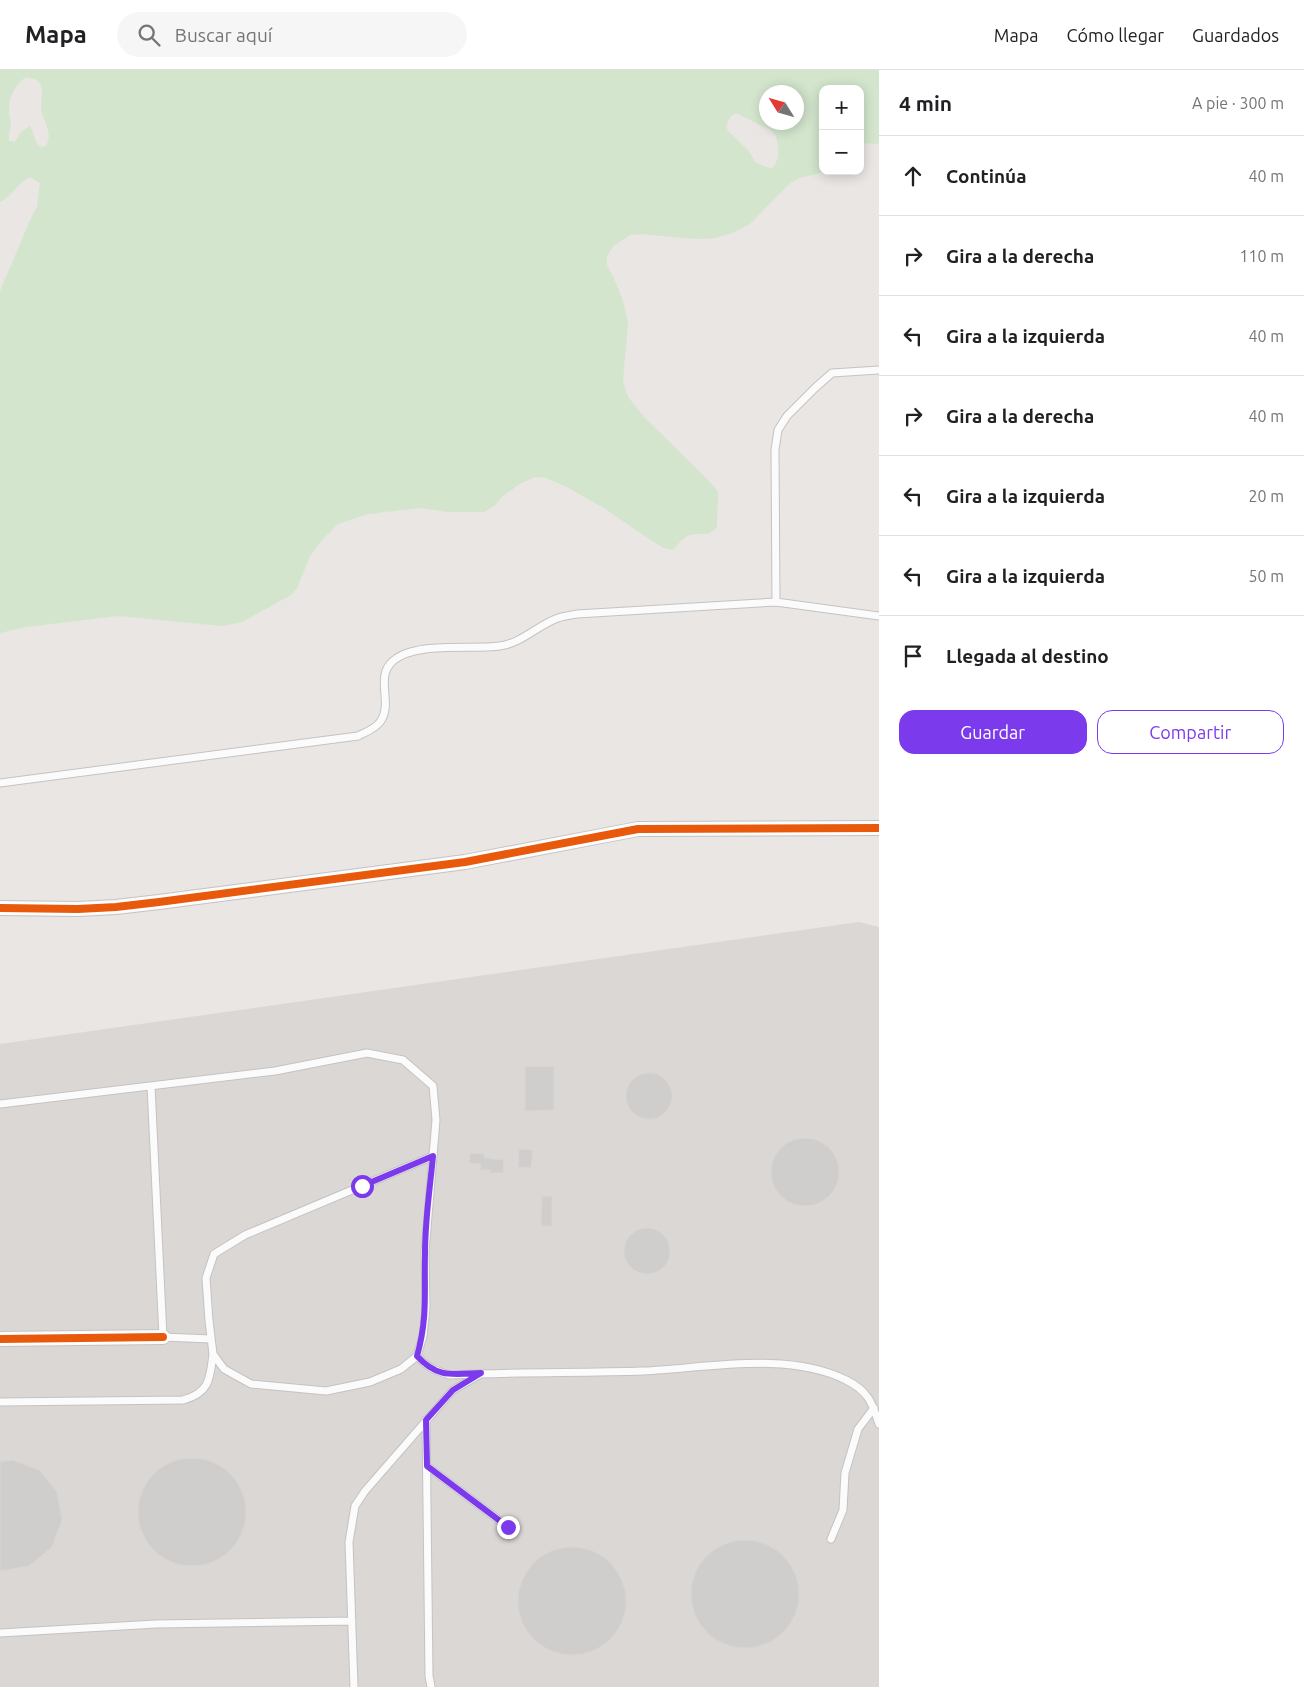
<!DOCTYPE html>
<html lang="es">
<meta charset="utf-8">
<style>
:root{--surface:#fff;--page:#f6f6f6;--text:#202124;--muted:#757577;--line:#e0e0e0;--accent:#7c3aed}
body{margin:0;font-family:Ubuntu,sans-serif;background:var(--page);color:var(--text)}
.controls{position:absolute;right:15px;top:15px;display:grid;overflow:hidden;border-radius:10px;box-shadow:0 2px 12px #0003}
.controls button{width:45px;height:45px;display:grid;place-items:center;padding:0;border:0;border-bottom:1px solid var(--line);background:var(--surface);color:var(--text);font:25px sans-serif}
.compass{position:absolute;left:759px;top:15px;width:45px;height:45px;border-radius:50%;background:var(--surface);box-shadow:0 2px 12px #0003;rotate:307deg}
.stop{position:absolute;width:15px;height:15px;margin:-11px;border:4px solid #7c3aed;border-radius:50%;background:#fff}
.stop.end{background:#7c3aed;border-color:#fff;box-shadow:0 1px 5px #0008}
.list{margin:0;padding:0;list-style:none}
h2{display:flex;justify-content:space-between;align-items:center;height:65px;margin:0;padding:0 20px;font-size:21px}
h2 small{font-size:16px;font-weight:400;color:var(--muted)}
.list li{display:grid;grid-template-columns:32px 1fr auto;gap:15px;align-items:center;box-sizing:border-box;height:80px;padding:0 20px;border-top:1px solid var(--line)}
.list b{display:block;font-size:19px;white-space:nowrap}
.list em{font-size:16px;font-style:normal;color:var(--muted)}
.actions{display:flex;gap:10px;padding:15px 20px}
.actions a{flex:1;padding:11px 0;border:1px solid var(--accent);border-radius:15px;text-align:center;font-size:18px;color:var(--accent)}
.actions .main{background:var(--accent);color:#fff}
.icon{flex:none;width:28px;height:28px;fill:none;stroke:currentColor;stroke-width:2;stroke-linecap:round;stroke-linejoin:round}
.map{position:relative;flex:none;width:879px;height:1617px;overflow:hidden}
header{display:flex;align-items:center;gap:30px;box-sizing:border-box;height:70px;padding:0 25px;background:var(--surface);border-bottom:1px solid var(--line)}
header strong{font-size:24px}
nav{display:flex;gap:28px;margin-inline-start:auto;font-size:18px}
.search{width:350px;height:45px;background:var(--page);display:flex;align-items:center;gap:12px;box-sizing:border-box;padding:0 18px;border-radius:28px;color:var(--muted);font-size:19px}
main{display:flex}
aside{flex:1;background:var(--surface)}
.map>svg:first-child{display:block}
</style>
<header>
<strong>Mapa</strong>
<div class="search"><svg class="icon" aria-label="search" viewBox="0 0 24 24"><circle cx="10" cy="10" r="6"/><path d="M15 15l6 6"/></svg>Buscar aquí</div>
<nav><a>Mapa</a><a>Cómo llegar</a><a>Guardados</a></nav>
</header>
<main>
<div class="map">
<svg width="879" height="1617" viewBox="0 0 879 1617">
<rect width="100%" height="100%" fill="#e9e6e3"/>
<path fill="#dad7d4" d="M859 852 879 857V1617H0V974Z"/>
<path fill="#d3e5cd" fill-rule="evenodd" d="M0 0H879V74L866 73 860 76V19H823V101H828L800 108 789 114 750 154 732 163 715 168 697 169 640 164 630 165 613 176 607 187V195L616 213 623 231 628 253 623 311 628 327 644 347 709 411 718 422 717 457 709 464C688 463 686 465 673 480L664 478 652 471 607 440 567 417 546 408 535 407 521 413 503 426 494 436 484 442H447L421 438 368 444 338 454 323 469 310 486 297 518 291 525 242 552 223 556 118 546 26 557 0 563V221L31 148 37 137 40 113 30 107C17 113 14 125 0 132ZM26 7 37 10C45 19 41 26 41 37 42 51 54 62 46 76L40 77C34 71 34 63 30 56L21 62 15 72 9 71C8 65 10 61 11 55 11 51 9 47 9 43 8 29 14 15 26 7ZM766 22H796V52H766ZM736 43 770 60 776 66C778 77 781 90 772 98L766 97 755 92 749 81 728 61 726 56 731 46Z"/>
<path fill="#d0cecd" stroke="#d8d5d2" d="M554 996V1040L525 1041V997Z
M626 1026a23 23 0 1 1 46 0a23 23 0 1 1-46 0Z
M771 1102a34 34 0 1 1 68 0a34 34 0 1 1-68 0Z
M519 1079 533 1080 531 1098 518 1097Z
M470 1083 484 1084V1088L504 1090 503 1103H490V1100H480L481 1094 469 1093Z
M542 1126H552V1156H541Z
M624 1181a23 23 0 1 1 46 0a23 23 0 1 1-46 0Z
M138 1442a54 54 0 1 1 108 0a54 54 0 1 1-108 0Z
M12 1390 39 1400 57 1422 62 1450 52 1477 29 1496 0 1501V1392Z
M691 1524a54 54 0 1 1 108 0a54 54 0 1 1-108 0Z
M518 1531a54 54 0 1 1 108 0a54 54 0 1 1-108 0Z"/>
<g fill="none" stroke-linecap="round" stroke-linejoin="round">
<defs>
<path id="lane" d="M776 532 775 380 778 360 787 346 816 317 832 303 879 300
M0 713 358 666C366 662 375 659 380 652 394 634 374 607 393 591 415 571 471 580 500 576 522 573 538 555 558 548 564 546 571 545 577 544L776 532 879 546
M151 1016 163 1267 211 1269
M0 1034 275 1001 367 983 403 990 433 1016 436 1050 425 1182 426 1238 423 1266 417 1286 401 1299 370 1312 326 1321 251 1314 224 1299 213 1284 209 1251 206 1208 214 1184 245 1165 433 1086
M417 1286C427 1297 435 1301 450 1305 514 1302 579 1303 644 1301 707 1298 788 1281 846 1310 868 1321 872 1332 879 1354
M0 1332 183 1330C210 1323 210 1308 213 1284
M426 1350 429 1606 431 1617
M427 1396 508 1457
M831 1469 843 1440 845 1403 858 1359 874 1338
M0 1563 156 1554 352 1551
M354 1617 349 1472 355 1436 365 1421 453 1320 479 1305"/>
<path id="street" d="M0 838 78 839 116 837 159 832 465 792 638 759 879 758
M0 1269 163 1267"/>
</defs>
<use href="#lane" stroke="#c4c3c4" stroke-width="9"/>
<use href="#street" stroke="#c4c3c4" stroke-width="16"/>
<use href="#lane" stroke="#fcfbfb" stroke-width="7"/>
<use href="#street" stroke="#fcfbfb" stroke-width="14"/>
<defs>
<path id="cycleway" d="M0 838 78 839 116 837 159 832 465 792 638 759 879 758
M0 1269 163 1267"/>
</defs>
<use href="#cycleway" stroke="#fff" stroke-width="11"/>
<use href="#cycleway" stroke="#e8590c" stroke-width="8"/>
</g>
<g fill="none" stroke-linecap="round" stroke-linejoin="round">
<path stroke="#7c3aed" stroke-width="6" d="M362 1116 433 1086C430 1118 425 1150 425 1183 424 1221 428 1248 417 1286 438 1309 453 1304 481 1303L453 1320 426 1350 427 1396 508 1457"/>
</g>
</svg>
<div class="controls">
<button>+</button>
<button>−</button>
</div>
<svg class="compass" viewBox="-18 -18 36 36"><path d="M0-13l5 13h-10z" fill="#e53935"/><path d="M0 13l5-13h-10z" fill="#757577"/></svg>
<div class="stop" style="left:362px;top:1116px"></div>
<div class="stop end" style="left:508px;top:1457px"></div>
</div>
<aside>
<h2>4 min<small>A pie · 300 m</small></h2>
<ul class="list">
<li><svg class="icon" aria-label="ahead" viewBox="0 0 24 24"><path d="M12 20V5M6 11l6-6 6 6"/></svg><div><b>Continúa</b></div><em>40 m</em></li>
<li><svg class="icon" aria-label="right" viewBox="0 0 24 24"><path d="M7 20v-9h11M14 6l5 5-5 5"/></svg><div><b>Gira a la derecha</b></div><em>110 m</em></li>
<li><svg class="icon" aria-label="left" viewBox="0 0 24 24"><path d="M17 20v-9H6M10 6l-5 5 5 5"/></svg><div><b>Gira a la izquierda</b></div><em>40 m</em></li>
<li><svg class="icon" aria-label="right" viewBox="0 0 24 24"><path d="M7 20v-9h11M14 6l5 5-5 5"/></svg><div><b>Gira a la derecha</b></div><em>40 m</em></li>
<li><svg class="icon" aria-label="left" viewBox="0 0 24 24"><path d="M17 20v-9H6M10 6l-5 5 5 5"/></svg><div><b>Gira a la izquierda</b></div><em>20 m</em></li>
<li><svg class="icon" aria-label="left" viewBox="0 0 24 24"><path d="M17 20v-9H6M10 6l-5 5 5 5"/></svg><div><b>Gira a la izquierda</b></div><em>50 m</em></li>
<li><svg class="icon" aria-label="arrive" viewBox="0 0 24 24"><path d="M6 21V4h12l-3 4 3 4H6"/></svg><div><b>Llegada al destino</b></div></li>
</ul>
<div class="actions"><a class="main">Guardar</a><a>Compartir</a></div>
</aside>
</main>
